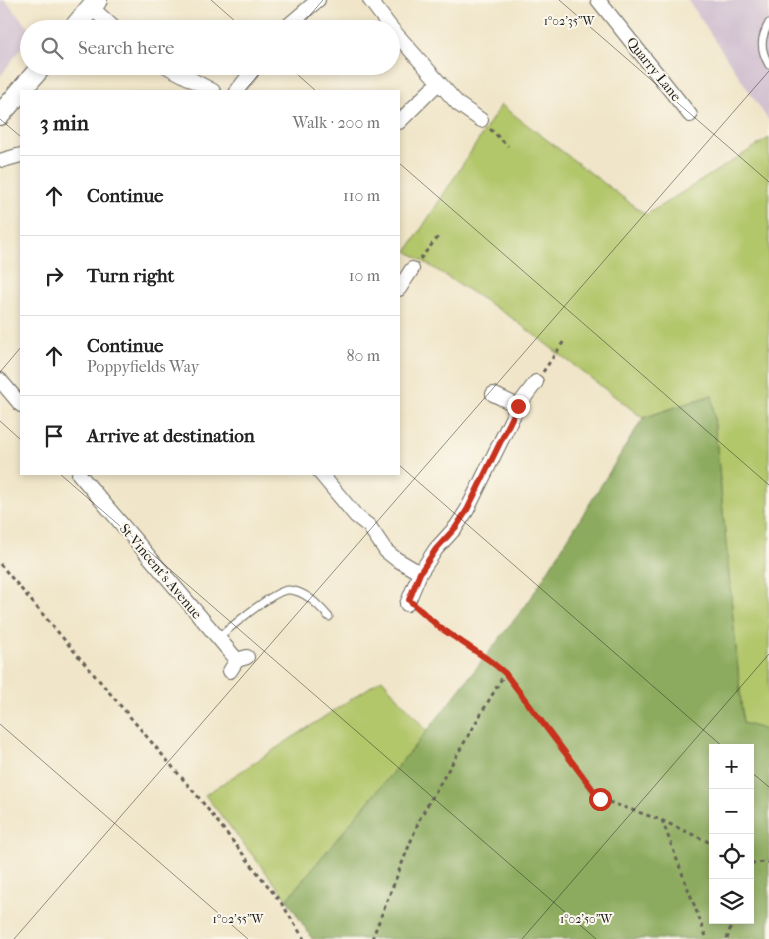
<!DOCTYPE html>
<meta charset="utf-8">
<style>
:root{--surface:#fff;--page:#f6f6f6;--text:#222;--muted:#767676;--line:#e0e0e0}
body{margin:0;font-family:"IM FELL French Canon",serif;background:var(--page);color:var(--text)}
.controls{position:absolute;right:15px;bottom:15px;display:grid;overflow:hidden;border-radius:0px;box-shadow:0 2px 8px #0003}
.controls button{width:45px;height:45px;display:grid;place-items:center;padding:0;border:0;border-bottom:1px solid var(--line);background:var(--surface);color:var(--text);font:25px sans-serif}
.stop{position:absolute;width:15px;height:15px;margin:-11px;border:4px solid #c8321e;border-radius:50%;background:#fff}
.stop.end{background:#c8321e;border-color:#fff;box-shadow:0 1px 5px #0008}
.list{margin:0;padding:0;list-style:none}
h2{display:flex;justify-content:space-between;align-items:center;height:65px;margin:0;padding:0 20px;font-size:21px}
h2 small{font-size:16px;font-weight:400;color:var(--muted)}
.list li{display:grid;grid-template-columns:32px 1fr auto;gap:15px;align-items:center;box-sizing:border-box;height:80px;padding:0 20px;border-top:1px solid var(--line)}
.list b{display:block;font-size:19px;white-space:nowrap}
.list p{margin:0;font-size:16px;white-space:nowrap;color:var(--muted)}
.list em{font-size:16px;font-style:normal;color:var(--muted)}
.icon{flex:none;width:28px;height:28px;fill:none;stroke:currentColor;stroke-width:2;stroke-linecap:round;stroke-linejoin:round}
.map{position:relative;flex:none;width:769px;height:939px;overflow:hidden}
.search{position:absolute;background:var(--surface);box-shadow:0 2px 8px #0003;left:20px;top:20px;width:380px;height:55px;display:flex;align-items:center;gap:12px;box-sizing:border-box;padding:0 18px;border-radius:28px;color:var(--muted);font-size:19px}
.panel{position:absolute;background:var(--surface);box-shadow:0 2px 8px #0003;left:20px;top:90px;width:380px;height:385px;border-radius:0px}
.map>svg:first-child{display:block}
</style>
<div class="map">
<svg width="769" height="939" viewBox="0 0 769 939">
<rect width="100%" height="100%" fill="#fbf7ec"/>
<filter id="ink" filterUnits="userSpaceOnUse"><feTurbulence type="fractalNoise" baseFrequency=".02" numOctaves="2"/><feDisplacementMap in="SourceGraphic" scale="10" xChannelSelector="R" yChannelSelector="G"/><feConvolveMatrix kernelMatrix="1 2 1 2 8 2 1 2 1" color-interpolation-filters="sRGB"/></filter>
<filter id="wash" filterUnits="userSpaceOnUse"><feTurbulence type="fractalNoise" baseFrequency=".0096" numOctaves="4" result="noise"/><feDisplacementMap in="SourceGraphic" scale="20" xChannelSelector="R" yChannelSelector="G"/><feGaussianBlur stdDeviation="1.12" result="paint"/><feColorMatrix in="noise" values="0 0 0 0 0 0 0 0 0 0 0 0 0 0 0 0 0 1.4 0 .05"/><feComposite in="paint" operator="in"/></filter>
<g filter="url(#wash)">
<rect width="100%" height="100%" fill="#f0e5c8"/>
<path fill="#cfbdcf" d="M0 0H5L30 29H29V33L24 44 0 77Z
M688 0H769V121Z"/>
<path fill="#b2c66a" stroke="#677143" d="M501 105 646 215 769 138V731L743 723 712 395 643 418 512 318 407 251Z
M382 679 427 731 287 899 205 795Z"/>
<path fill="#8dab5e" stroke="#54643d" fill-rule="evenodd" d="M712 395 743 723 769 731V939H312L287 899 427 731 529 601 643 418ZM713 748H750V920H713Z"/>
</g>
<g filter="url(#ink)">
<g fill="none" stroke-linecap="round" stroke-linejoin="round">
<defs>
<path id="service" d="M769 23C760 39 760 49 769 65
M218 638C231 627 274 590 288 590 305 590 319 606 329 617"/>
<path id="minor" d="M370 0 391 28 458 104 481 120
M598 0 690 115
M91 7 115 29
M284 29 318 0
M166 66 213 91
M237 91 256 66
M399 122 439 82
M3 160 21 155
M399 289 412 269
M0 380 21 405
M493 394 518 406
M79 474 237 660 247 657
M321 474 356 516 369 526 386 551 396 559 420 573 436 549 456 527 467 510 518 406 536 382
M407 604 420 573
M230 671 237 660"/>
<path id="secondary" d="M73 29 97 0
M0 115 42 66"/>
</defs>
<use href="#service" stroke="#666258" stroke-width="9"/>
<use href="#minor" stroke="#666258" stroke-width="16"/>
<use href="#secondary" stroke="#666258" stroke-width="22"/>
<path stroke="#666258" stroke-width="3" stroke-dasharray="4 4" stroke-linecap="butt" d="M490 129 508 146
M420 259 438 237
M543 372 564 341
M0 564 199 798 282 904 304 939
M421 610C447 634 478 650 505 673L600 799 661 820 713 844
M662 820 707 939
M751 863 769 862
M372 939 420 818 505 673
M727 939 733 920"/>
<use href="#service" stroke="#fff" stroke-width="7"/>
<use href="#minor" stroke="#fff" stroke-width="14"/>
<use href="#secondary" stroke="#fff" stroke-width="20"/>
</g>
</g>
<g fill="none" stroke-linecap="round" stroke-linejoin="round" filter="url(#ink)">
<path stroke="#c8321e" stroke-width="6" d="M518 406 467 510 456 527 436 549 420 573 409 600 439 627 489 660 505 673 600 799"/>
</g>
<path fill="none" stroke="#1c1c1c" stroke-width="1" stroke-opacity="0.45" d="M211 0 244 29M559 0 769 182M298 29 323 0M288 66 316 91M244 91 266 66M0 119 21 137M399 163 769 485M0 372 21 347M0 421 21 440M399 465 724 748M60 474 596 939M0 724 248 939M750 771 769 787M14 939 769 71M522 939 769 654"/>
<g text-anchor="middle" stroke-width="4" stroke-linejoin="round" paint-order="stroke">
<g font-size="14" fill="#1c1c1c" stroke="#fbf7ec">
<text transform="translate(654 69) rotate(51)" y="5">Quarry Lane</text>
<text transform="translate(161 571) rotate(50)" y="5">St Vincent's Avenue</text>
</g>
</g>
<g font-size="12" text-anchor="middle" fill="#1c1c1c" stroke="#fbf7ec" stroke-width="4" stroke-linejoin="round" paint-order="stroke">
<text x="569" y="25">1°02'35"W</text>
<text x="238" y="923">1°02'55"W</text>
<text x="586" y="923">1°02'50"W</text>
</g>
</svg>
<div class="controls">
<button>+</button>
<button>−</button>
<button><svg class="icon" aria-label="locate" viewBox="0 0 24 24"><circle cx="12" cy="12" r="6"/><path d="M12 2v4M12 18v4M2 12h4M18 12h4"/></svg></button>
<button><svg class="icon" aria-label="layers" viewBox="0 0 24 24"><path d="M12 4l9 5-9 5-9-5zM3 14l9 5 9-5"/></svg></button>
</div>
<div class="stop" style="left:600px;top:799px"></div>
<div class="stop end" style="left:518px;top:406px"></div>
<div class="search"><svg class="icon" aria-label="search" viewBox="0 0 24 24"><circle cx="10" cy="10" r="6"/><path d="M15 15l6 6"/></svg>Search here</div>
<section class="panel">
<h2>3 min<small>Walk · 200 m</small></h2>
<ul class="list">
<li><svg class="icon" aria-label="ahead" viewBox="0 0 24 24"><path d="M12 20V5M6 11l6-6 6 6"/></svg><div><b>Continue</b></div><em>110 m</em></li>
<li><svg class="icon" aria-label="right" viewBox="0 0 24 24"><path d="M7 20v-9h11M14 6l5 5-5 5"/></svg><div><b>Turn right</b></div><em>10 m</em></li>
<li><svg class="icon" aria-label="ahead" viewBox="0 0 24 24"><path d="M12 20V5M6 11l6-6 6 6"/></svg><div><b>Continue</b><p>Poppyfields Way</p></div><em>80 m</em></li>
<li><svg class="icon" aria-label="arrive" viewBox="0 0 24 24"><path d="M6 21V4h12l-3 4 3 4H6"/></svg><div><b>Arrive at destination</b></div></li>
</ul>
</section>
</div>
